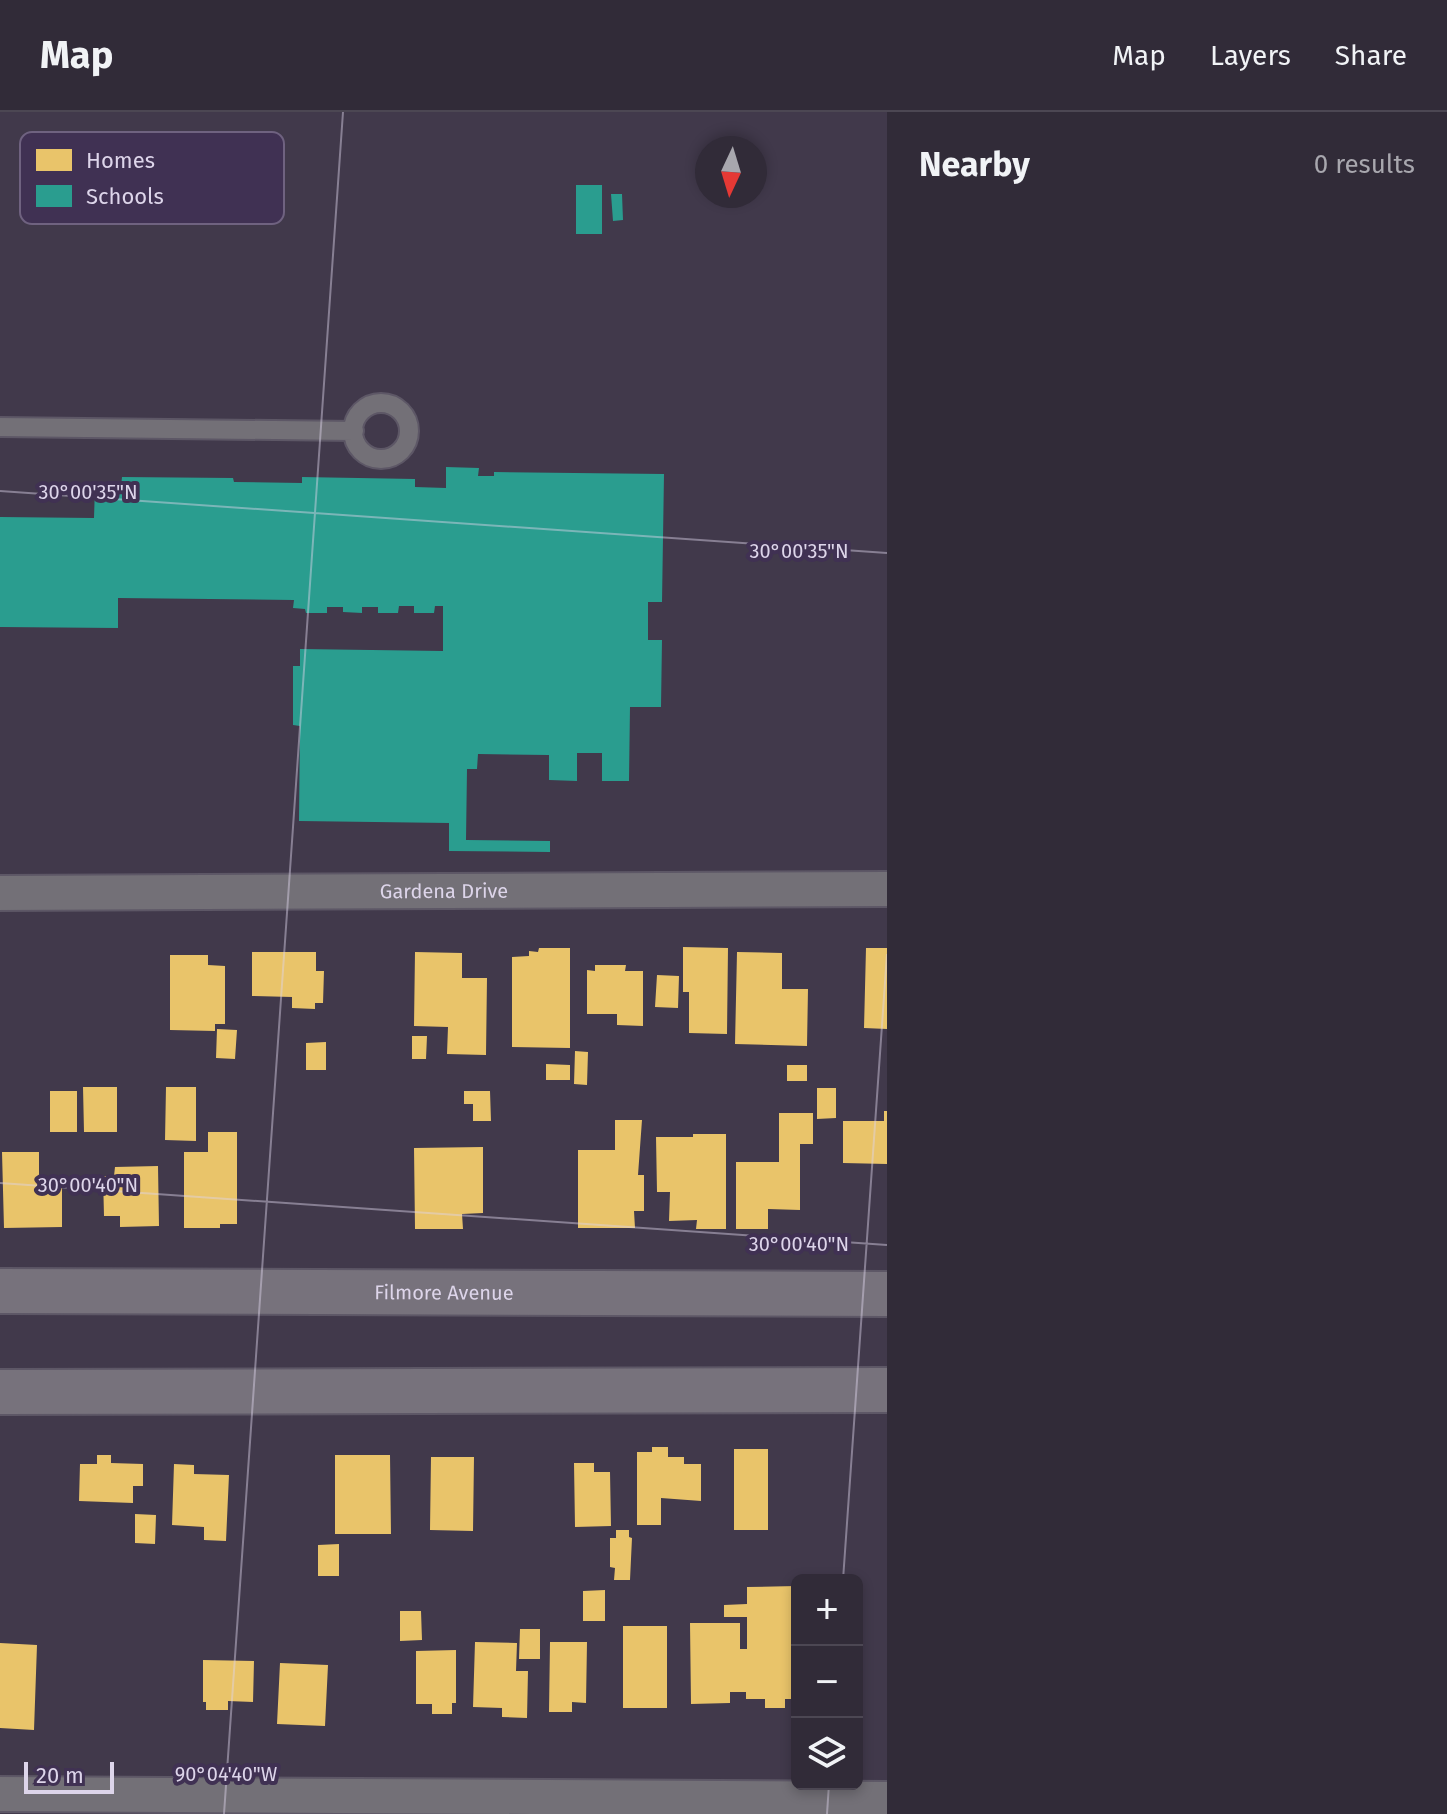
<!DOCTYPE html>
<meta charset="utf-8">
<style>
:root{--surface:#312b38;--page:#3d3743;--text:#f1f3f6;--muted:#a8a7ae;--line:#4c4753}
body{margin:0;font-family:"Fira Sans",sans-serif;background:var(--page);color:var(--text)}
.controls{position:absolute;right:24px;bottom:24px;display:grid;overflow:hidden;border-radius:12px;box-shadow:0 4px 12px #0003}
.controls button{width:72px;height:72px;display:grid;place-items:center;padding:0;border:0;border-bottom:2px solid var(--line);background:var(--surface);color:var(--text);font:40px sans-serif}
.compass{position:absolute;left:695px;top:24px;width:72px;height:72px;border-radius:50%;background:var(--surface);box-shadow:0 4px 12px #0003;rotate:184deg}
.scale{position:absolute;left:24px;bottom:20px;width:90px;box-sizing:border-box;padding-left:8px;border:4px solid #ddd5ea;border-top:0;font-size:22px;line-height:28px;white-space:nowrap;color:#ddd5ea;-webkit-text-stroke:6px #403153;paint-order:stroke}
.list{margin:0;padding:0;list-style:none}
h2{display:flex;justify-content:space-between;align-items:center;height:104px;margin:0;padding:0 32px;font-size:34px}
h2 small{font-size:26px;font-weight:400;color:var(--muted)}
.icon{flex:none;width:44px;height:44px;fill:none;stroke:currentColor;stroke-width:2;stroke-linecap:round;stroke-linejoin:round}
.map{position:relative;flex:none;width:887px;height:1702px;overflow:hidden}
header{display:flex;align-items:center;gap:48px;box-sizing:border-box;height:112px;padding:0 40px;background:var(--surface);border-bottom:2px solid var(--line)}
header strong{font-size:38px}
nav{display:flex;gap:44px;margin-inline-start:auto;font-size:28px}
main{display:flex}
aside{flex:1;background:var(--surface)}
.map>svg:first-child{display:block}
</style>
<header>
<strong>Map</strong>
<nav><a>Map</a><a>Layers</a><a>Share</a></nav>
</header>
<main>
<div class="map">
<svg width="887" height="1702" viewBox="0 0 887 1702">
<rect width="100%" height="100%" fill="#41394b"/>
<path fill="#e9c46a" d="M683 835 728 836 727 922 689 921V880H683Z
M539 836H570V936L512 935V845L529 844V839L538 840Z
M866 836H887V917L864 916Z
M252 840H316V859H324L323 891H315V897L292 896V885L252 884Z
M415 840 462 841V866H487L486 943 447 942 448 915 414 914Z
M737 840 782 841V877H808L807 934 735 932Z
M170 843H208V853L225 854V912H215V919L170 918Z
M595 853H626L625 859H643V914L617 913V902H587V858L595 859Z
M657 863 679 864 678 896 655 895Z
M217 917 237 918 235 947 216 946Z
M412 924H427L426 947H412Z
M326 930V958H306V931Z
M575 939 588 940 587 973 574 972Z
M546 952 570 953V968H546Z
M787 953H807V969H787Z
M83 975H117V1020H84Z
M166 975H196V1029L165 1028Z
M817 976H836V1006L817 1007Z
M50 979H77V1020H50Z
M464 979H490L491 1009H473V992H464Z
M884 999H887V1052L843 1051V1009H884Z
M779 1001H813V1032H800V1098L768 1097V1117H736V1050H779Z
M615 1008H642L638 1063H644V1099H634L635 1116H578V1038H615Z
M208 1020H237V1112H220V1116H184V1040H208Z
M693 1022H726V1117H696L697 1108 669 1109 670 1080H657L656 1025H693Z
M483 1035V1101L462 1102 463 1117H415L414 1036Z
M2 1040H39V1068L62 1069V1115L4 1116Z
M158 1054 159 1114 120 1115V1104H104L103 1064H114L115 1055Z
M652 1335H668V1345H684V1352H701V1389L661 1386V1413H637V1340H652Z
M734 1337H768V1418H734Z
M97 1343H111V1351L143 1352V1374H133V1391L79 1389 80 1352H97Z
M335 1343H390L391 1422H335Z
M431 1345H474L473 1419 430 1418Z
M574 1351H594V1360H610L611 1414 575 1415Z
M174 1352 194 1353V1362L229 1363 226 1429 204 1428V1415L172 1413Z
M135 1402 156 1403 155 1432 135 1431Z
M616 1418H629V1425L632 1426 630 1468H614L615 1456 610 1455V1426H616Z
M339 1432V1464H318V1433Z
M797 1474V1587H785V1596H765V1587H746V1580H730V1591L691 1592 690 1511H740V1537H747V1505H724V1493L747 1492V1475Z
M605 1478V1509H583V1479Z
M400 1499H421L422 1528 400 1529Z
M623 1514H667V1596H623Z
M520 1517H540V1547H519Z
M475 1530 517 1531 516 1559H528L527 1606 502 1605V1596L473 1595Z
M550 1530H587L586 1591 572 1590V1600H549Z
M0 1531 37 1533 34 1618 0 1616Z
M456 1538V1591H452V1602H432V1592H416V1539Z
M203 1548 254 1549 253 1590 228 1589V1598H206V1590H203Z
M280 1551 328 1553 325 1614 277 1612Z"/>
<path fill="#2a9d8f" d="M576 73H602V122H576Z
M611 82H622L623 108 613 109Z
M446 355 479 356 478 364H494V360L664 362 662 490H648V528H662L661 595H630L629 669H602V641H577V669L549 668V643L478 642 477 657H467L466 728 550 729V740L449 739V711L299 709 300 614 293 613V554H300V537L443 539V494H435L434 501H414V494H399L398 501H378V495H362V501L343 500V495H327V501H306L305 497 293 496 294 488 118 486V516L0 515V405L94 406 95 375H121L122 365 233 366 234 370 302 371V365L415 367V375L446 376Z"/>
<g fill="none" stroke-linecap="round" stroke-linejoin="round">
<defs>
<path id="lane" d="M353 319a28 28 0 1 1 56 0a28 28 0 1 1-56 0Z
M0 315 354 319"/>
<g id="street">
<path id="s1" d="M0 781 887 777"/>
<path d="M0 1682 887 1687"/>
</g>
<g id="secondary">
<path id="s2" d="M0 1179 887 1182"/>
<path d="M0 1280 887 1278"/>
</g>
</defs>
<use href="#lane" stroke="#5d5766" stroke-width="22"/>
<use href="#street" stroke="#5d5766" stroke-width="38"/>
<use href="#secondary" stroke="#5d5766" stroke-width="48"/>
<use href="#lane" stroke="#737077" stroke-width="18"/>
<use href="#street" stroke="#737077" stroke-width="34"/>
<use href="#secondary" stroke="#77727c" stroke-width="44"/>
</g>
<path fill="none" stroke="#ddd5ea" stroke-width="2" stroke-opacity="0.45" d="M0 379 887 441M0 1071 887 1133M843 1468 887 842M224 1702 343 0M827 1702 829 1672"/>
<g text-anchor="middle" stroke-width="8" stroke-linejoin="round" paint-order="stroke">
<g font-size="20" fill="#ddd5ea" stroke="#403153">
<text dy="7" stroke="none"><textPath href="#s1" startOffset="444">Gardena Drive</textPath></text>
<text dy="7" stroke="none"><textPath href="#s2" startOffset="444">Filmore Avenue</textPath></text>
</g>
</g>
<rect x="20" y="20" width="264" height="92" rx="12" fill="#403153" stroke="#6f6280" stroke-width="2"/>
<rect x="36" y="37" width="36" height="22" fill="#e9c46a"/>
<rect x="36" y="73" width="36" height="22" fill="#2a9d8f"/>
<g font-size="22" fill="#ddd5ea">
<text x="86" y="56">Homes</text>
<text x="86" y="92">Schools</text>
</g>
<g font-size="20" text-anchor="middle" fill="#ddd5ea" stroke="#403153" stroke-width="8" stroke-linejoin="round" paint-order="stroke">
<text x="88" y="387">30°00'35"N</text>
<text x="799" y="446">30°00'35"N</text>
<text x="88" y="1080">30°00'40"N</text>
<text x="799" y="1139">30°00'40"N</text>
<text x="226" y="1669">90°04'40"W</text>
</g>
</svg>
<div class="controls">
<button>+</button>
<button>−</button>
<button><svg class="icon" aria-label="layers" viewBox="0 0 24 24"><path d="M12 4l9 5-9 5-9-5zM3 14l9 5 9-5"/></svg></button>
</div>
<svg class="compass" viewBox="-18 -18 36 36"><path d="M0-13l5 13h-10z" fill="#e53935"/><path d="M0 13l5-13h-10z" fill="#a8a7ae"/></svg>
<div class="scale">20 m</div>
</div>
<aside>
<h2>Nearby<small>0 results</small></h2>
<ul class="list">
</ul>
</aside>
</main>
